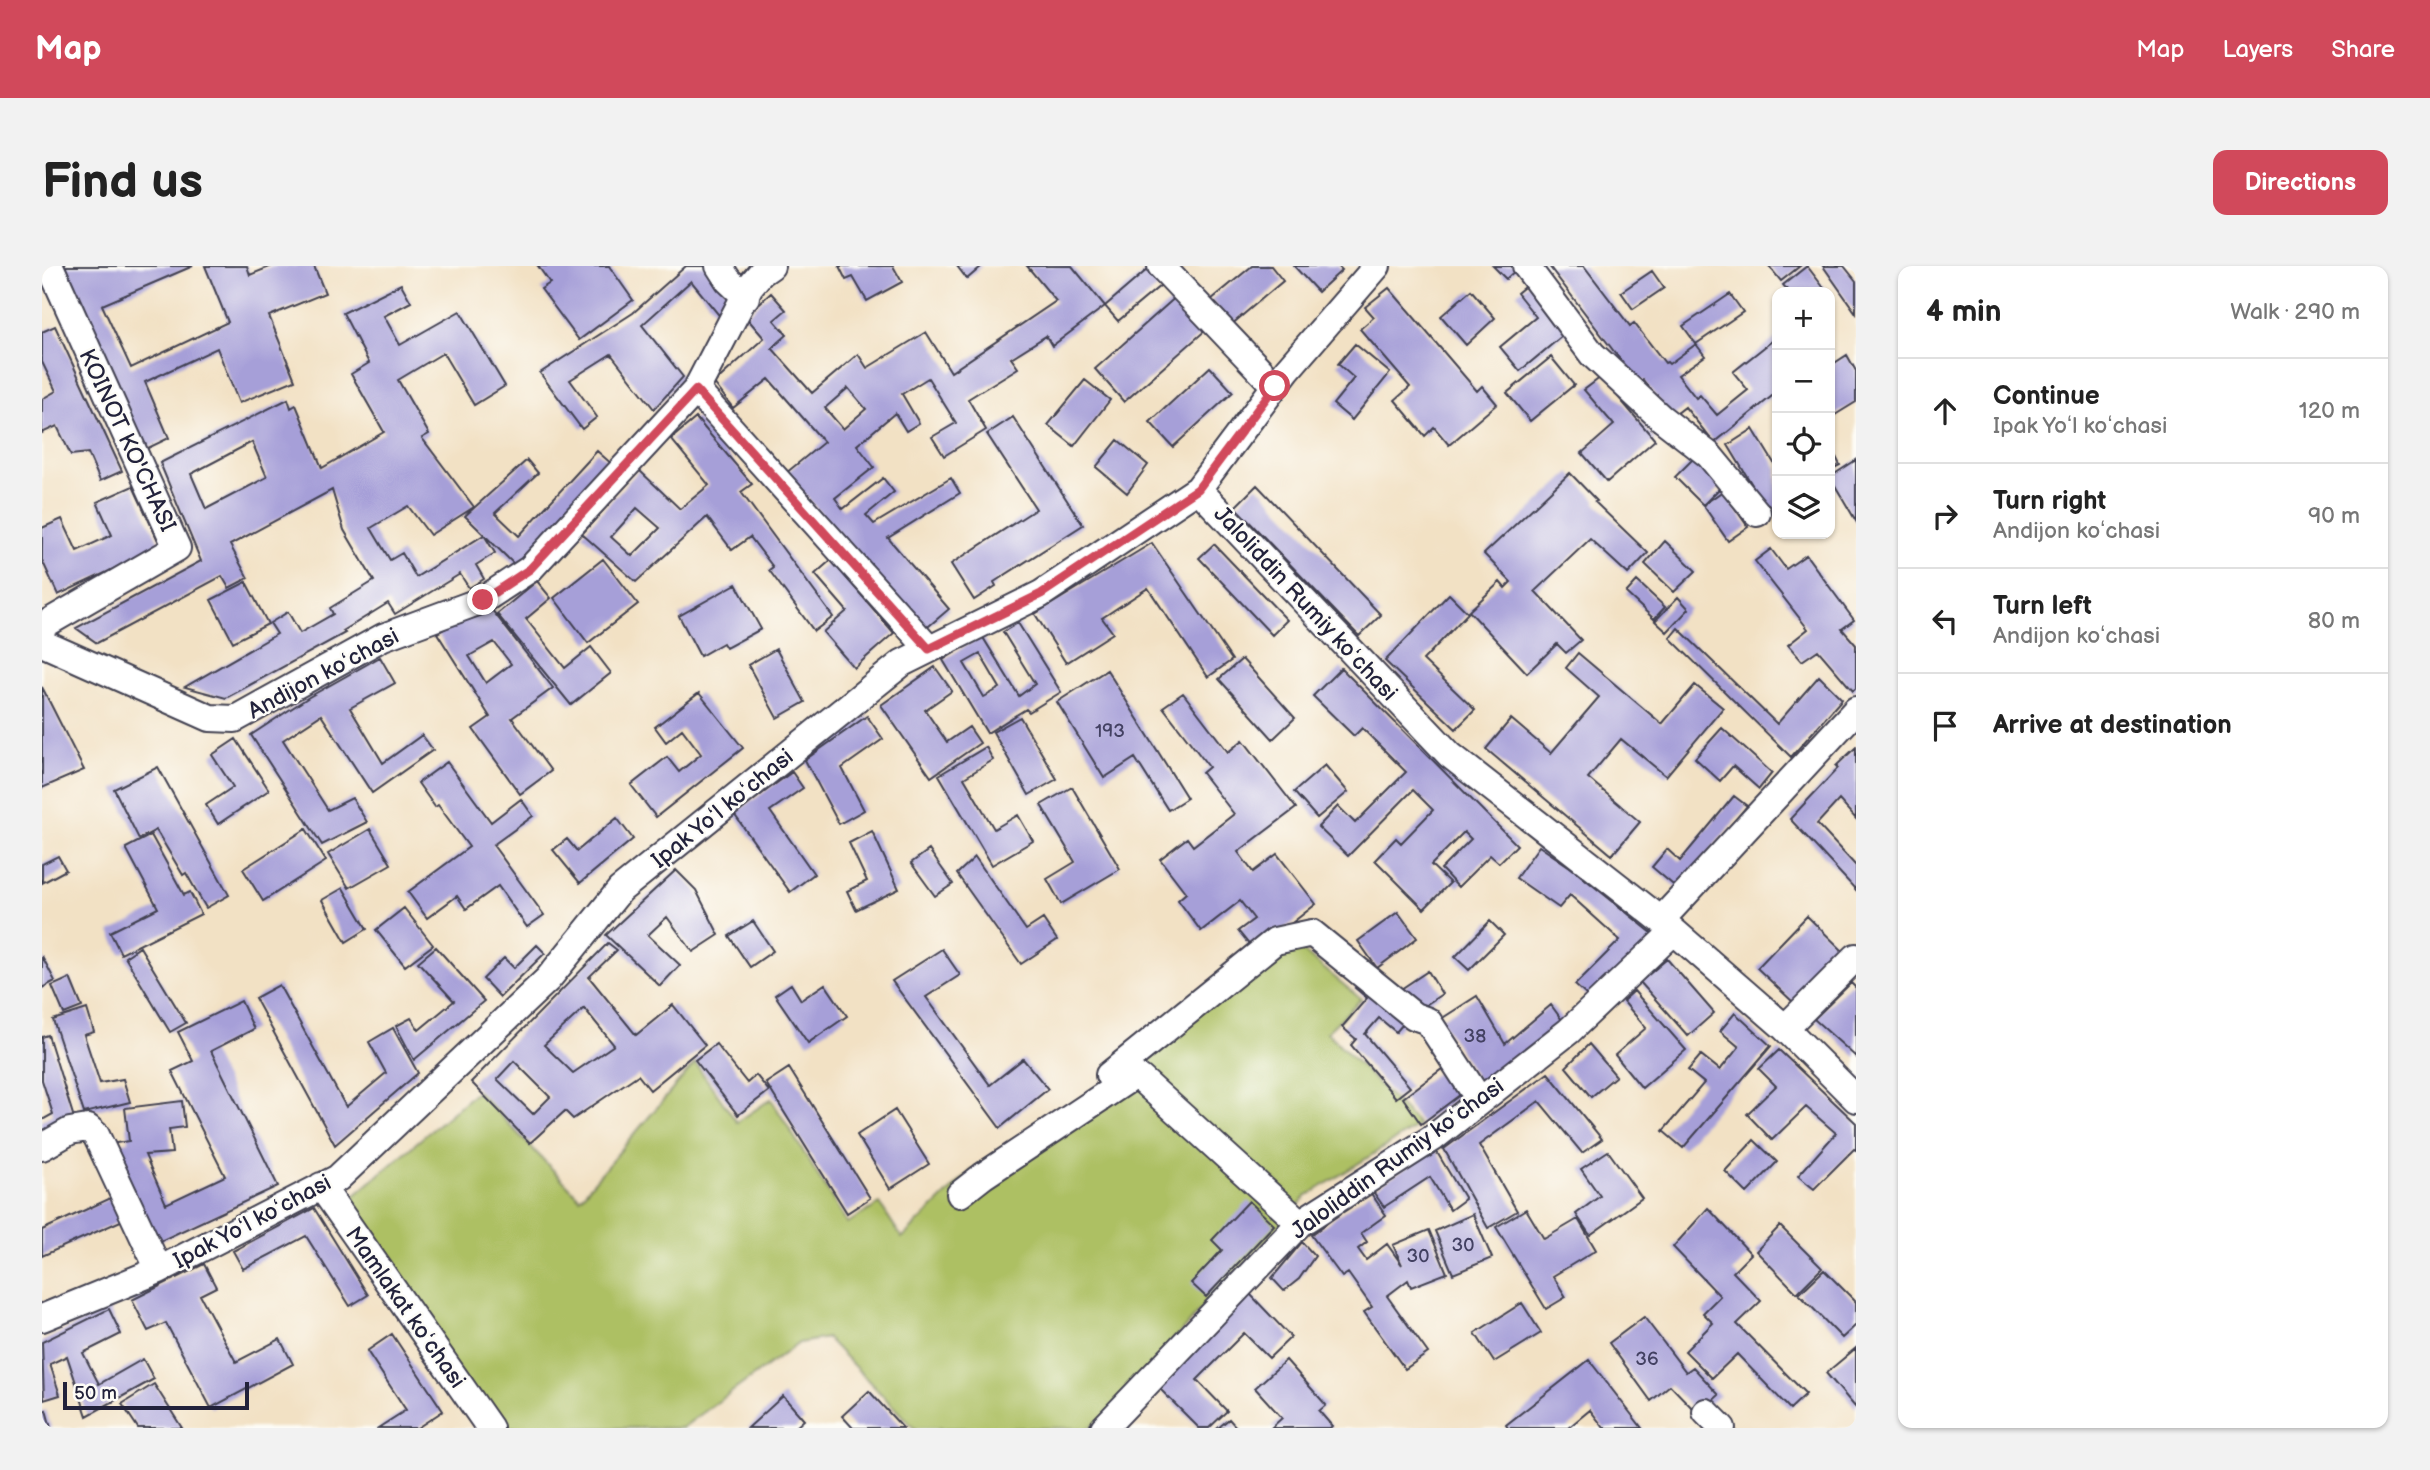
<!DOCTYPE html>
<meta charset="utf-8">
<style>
:root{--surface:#fff;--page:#f2f2f2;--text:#222;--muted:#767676;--line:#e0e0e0;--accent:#d1495b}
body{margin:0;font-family:"Balsamiq Sans",sans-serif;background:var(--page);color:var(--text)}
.controls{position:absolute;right:21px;top:21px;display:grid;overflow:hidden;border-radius:14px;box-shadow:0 2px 5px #0004}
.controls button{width:63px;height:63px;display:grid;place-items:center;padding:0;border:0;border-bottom:2px solid var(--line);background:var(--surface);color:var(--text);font:35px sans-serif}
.scale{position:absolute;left:21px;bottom:18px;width:186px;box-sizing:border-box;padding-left:7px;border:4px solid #22223b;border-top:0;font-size:19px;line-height:24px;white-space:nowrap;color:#22223b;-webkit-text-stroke:5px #fdfcf7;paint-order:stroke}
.stop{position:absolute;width:21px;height:21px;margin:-16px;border:5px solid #d1495b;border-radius:50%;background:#fff}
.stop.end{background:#d1495b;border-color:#fff;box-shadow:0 2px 7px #0008}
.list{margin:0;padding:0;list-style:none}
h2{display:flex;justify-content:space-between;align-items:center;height:91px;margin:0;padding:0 28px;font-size:30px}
h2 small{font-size:23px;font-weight:400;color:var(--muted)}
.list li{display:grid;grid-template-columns:46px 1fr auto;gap:21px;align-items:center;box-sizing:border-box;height:105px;padding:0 28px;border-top:2px solid var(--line)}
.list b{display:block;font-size:26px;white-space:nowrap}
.list p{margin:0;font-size:23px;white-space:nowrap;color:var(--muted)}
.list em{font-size:23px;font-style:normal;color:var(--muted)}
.icon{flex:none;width:38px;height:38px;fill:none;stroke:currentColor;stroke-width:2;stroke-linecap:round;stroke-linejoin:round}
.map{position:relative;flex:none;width:1814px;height:1162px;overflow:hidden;border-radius:14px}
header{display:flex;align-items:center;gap:42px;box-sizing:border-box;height:98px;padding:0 35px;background:var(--accent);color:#fff}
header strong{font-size:33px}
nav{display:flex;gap:38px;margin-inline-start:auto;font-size:24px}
.intro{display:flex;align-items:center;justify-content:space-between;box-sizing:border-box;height:168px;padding:0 42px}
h1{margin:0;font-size:49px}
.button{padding:18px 32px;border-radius:14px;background:var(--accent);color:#fff;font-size:24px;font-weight:700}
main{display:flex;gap:42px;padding:0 42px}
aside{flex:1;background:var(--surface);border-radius:14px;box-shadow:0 2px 5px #0004}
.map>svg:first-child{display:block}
</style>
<header>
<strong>Map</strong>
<nav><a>Map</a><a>Layers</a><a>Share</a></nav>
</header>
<div class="intro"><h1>Find us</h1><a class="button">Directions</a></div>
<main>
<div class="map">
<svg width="1814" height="1162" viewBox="0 0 1814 1162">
<rect width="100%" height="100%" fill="#fdfcf7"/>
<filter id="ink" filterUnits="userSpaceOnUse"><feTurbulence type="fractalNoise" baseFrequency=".0143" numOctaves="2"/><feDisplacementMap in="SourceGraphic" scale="14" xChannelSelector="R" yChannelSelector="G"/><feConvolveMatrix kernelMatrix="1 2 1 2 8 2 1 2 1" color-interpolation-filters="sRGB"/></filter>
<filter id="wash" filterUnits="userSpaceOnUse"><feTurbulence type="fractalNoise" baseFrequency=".00686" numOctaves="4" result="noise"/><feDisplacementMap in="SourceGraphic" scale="28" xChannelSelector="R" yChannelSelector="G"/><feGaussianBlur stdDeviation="1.57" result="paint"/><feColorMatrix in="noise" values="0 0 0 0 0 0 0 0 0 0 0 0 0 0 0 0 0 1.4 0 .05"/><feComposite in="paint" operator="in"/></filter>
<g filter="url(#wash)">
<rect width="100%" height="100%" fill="#f2e1c4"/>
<path fill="#adc064" stroke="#687150" stroke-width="2" d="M1256 681 1319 733 1285 766 1377 859 1265 930 1164 1037 1074 1141 1047 1162H872L785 1072 757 1077 640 1162H455L307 952 312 930 435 825 538 932 653 797 695 856 729 833 805 957 838 938 860 972 931 903 1096 798 1232 684Z"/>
<g id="blocks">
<path fill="#a69fd8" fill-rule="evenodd" d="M18 0H151L60 39 89 102 186 56 163 0H205L208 9 230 0H272L283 27 227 50 253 114 197 137 175 82 103 116 127 172 102 184Z
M496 0H567L591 34 537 74 499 23 508 17Z
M644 0H665L691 33 680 53 649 15 600 59 641 111 612 143 569 88 528 114 555 151 540 163 498 107 591 47Z
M797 0H851L860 16 825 35 811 11 804 14Z
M915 0H940L925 13Z
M985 0H1030L1063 40 1106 3 1119 19 1076 55 1063 40 1010 80 1004 70 969 92 976 102 926 133 944 164 902 190 890 171 914 157 886 112 860 128 877 157 864 165 853 147 815 179 832 201 793 232 801 243 841 212 852 226 824 249 832 258 909 212 918 227 846 272 907 343 881 365 744 207 782 176 727 113 691 142 672 117 722 72 703 50 729 27 744 44 732 54 745 69 730 82 770 127 816 88 825 102 884 66 909 106 1014 35ZM806 122 824 143 801 163 783 142Z
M1210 0H1229L1241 15 1189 59 1169 34Z
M1252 0H1296L1300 4 1276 26Z
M1451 0H1478L1464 13Z
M1507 0H1542L1588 60 1592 57 1623 97 1625 96 1627 98 1654 78 1641 60 1688 28 1701 46 1654 78 1663 90 1636 109 1654 132 1658 129 1675 149 1706 124 1691 106 1735 71V126L1672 177 1643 141 1630 151 1601 114 1596 117Z
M1727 0H1758L1739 15Z
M1765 0 1785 26H1747L1741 19Z
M1781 0H1802L1814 15V47Z
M1610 5 1622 22 1591 43 1579 26Z
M1487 17 1526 65 1478 105 1458 81 1494 51 1475 27Z
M359 18 369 36 342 50 358 79 418 45 463 120 432 139 401 87 356 114 387 168 380 172 432 241 388 269 366 240 329 262 348 294 360 287 374 311 442 269 453 287 434 299 442 313 427 322 418 308 353 348 346 337 301 365 303 367 184 432 143 421 235 368 228 357 246 346 258 367 291 348 288 342 332 315 302 264 290 224 188 279 206 312 187 322 180 310 55 377 34 362 159 295 118 197 246 133 249 142 254 139 280 202 342 166 309 108 327 97 301 47ZM210 176 225 211 164 243 149 208Z
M1347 22 1435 125 1440 120 1455 138 1407 179 1392 161 1383 170 1353 134 1368 121 1318 63 1332 51 1323 41Z
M1429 24 1453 52 1424 79 1399 50Z
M1136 29 1165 63 1082 136 1053 103Z
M13 60 80 205 58 215 46 187 29 189 15 160 0 167V133L14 125 0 96V66Z
M1313 78 1348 107 1310 154 1291 138 1312 112 1296 98Z
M1805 89 1814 105V136L1788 152V100Z
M1509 91 1532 119 1488 155 1465 127Z
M1168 101 1191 126 1131 181 1108 156Z
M1559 111 1613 174 1565 216 1540 187 1572 159 1542 124Z
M1043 114 1068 134 1032 180 1006 159Z
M971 151 1041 259 952 316 954 320 932 334 909 298 994 243 945 168Z
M654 152 710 218 699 226 791 351 772 365 727 304 731 301 708 271 690 284 665 251 594 316 540 268 597 204 638 243 667 219 629 173ZM595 242 618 262 590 290 569 271Z
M1711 163 1735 202V242L1726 245 1686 179Z
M1076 174 1106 199 1085 227 1054 201Z
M1788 179 1798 199 1788 204Z
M555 185 571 199 476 302 423 250 485 194 496 207 453 247 477 270Z
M1656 188 1684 216 1661 239 1681 225 1706 261 1686 275 1661 239 1633 211Z
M1814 194V255L1788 211Z
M1528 207 1555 235 1553 236 1606 287 1586 308 1548 273 1493 325 1539 374 1524 387 1515 378 1485 407 1427 345 1458 316 1463 322 1469 316 1442 288Z
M1215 219 1339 349 1317 370 1193 241Z
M91 220 119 281 16 329 0 294V262L20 253 35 285 70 269 55 236Z
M1623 275 1654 305 1632 326 1603 298Z
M1110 277 1190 394 1166 411 1106 322 1060 352 1071 367 1024 397 993 348Z
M1172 278 1245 354 1230 369 1157 292Z
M1729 283 1744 303 1764 289 1812 354 1800 363 1814 379V422L1811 425 1776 384 1760 395 1746 379 1766 363 1713 295Z
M561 293 596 338 546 377 512 332Z
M789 294 852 367 812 402 781 366 805 345 773 308Z
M495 315 509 332 484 353 523 402 549 381 569 407 529 439 455 348Z
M1595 315 1623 341 1612 353 1584 327Z
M204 316 226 358 191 376 169 334Z
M694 318 719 363 684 382 681 377 658 390 637 350Z
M1407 328 1426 347 1381 394 1433 444 1414 463 1343 395Z
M1636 331 1647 343 1625 366 1613 355Z
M446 339 511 422 470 452 509 505 478 528 431 463 448 451 395 367ZM452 376 469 398 444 417 427 390Z
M976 357 1019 426 987 446 984 443 945 467 901 394 940 370 977 430 993 418 961 366ZM938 388 958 422 942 431 922 397Z
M1636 362 1735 458 1777 410 1800 433 1749 491 1628 372Z
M734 383 763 436 735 452 706 399Z
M1536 387 1620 458 1653 419 1681 442 1624 510 1579 473 1546 512 1598 556 1570 589 1444 483 1469 453 1509 487 1557 431 1524 402Z
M338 391 353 417 308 442 341 497 380 469 391 484 330 527 279 449 241 474 286 544 310 532 325 556 280 579 209 469 267 431Z
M1200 393 1253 452 1231 473 1177 413Z
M893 401 910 425 883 444 905 476 927 461 938 477 889 511 839 439Z
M1299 402 1475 579 1457 597 1448 589 1416 621 1399 603 1429 573 1422 566 1389 599 1408 617 1382 643 1333 594 1354 572 1359 577 1391 544 1371 524 1306 590 1276 561 1296 540 1313 557 1364 506 1320 462 1312 470 1271 430Z
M1065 404 1145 532 1126 544 1093 492 1062 512 1015 436Z
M0 421 42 504 0 522Z
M657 427 701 482 614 551 589 519 625 491 637 506 659 488 640 463 624 476 613 461Z
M1141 427 1186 486 1201 474 1254 542 1196 586 1211 606 1235 588 1274 638 1213 686 1196 665 1212 653 1198 635 1159 665 1136 634 1144 627 1118 593 1145 572 1151 580 1192 548 1160 507 1167 501 1121 441Z
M825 450 841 473 800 502 822 544 797 558 763 494Z
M978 451 1015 513 987 529 951 466Z
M1680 462 1730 507 1717 523 1691 500 1678 515 1653 492Z
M194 473 227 524 176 558 164 539 191 521 170 489Z
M944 481 951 494 922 512 952 563 976 549 991 575 950 599 897 509Z
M1814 481V553L1797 534 1775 558 1814 600V624L1748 553 1796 502 1794 500Z
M405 496 449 556 479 533 491 550 451 579 502 649 485 661 456 620 424 643 415 630 385 652 366 626 427 581 396 539 393 541 376 517Z
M1283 499 1306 526 1275 552 1252 526Z
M116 501 187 629 164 642 144 607 141 609 114 564 97 573 72 523Z
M750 506 761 522 728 545 772 608 748 626 692 548Z
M1030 521 1078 603 1019 638 1005 613 1033 596 999 539Z
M1692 530 1705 540 1636 623 1610 601 1625 583 1638 595Z
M575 552 591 573 538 617 511 584 525 573 535 585Z
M264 563 284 595 221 635 201 603Z
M328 563 349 598 307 622 286 588Z
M830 565 857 623 814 644 805 625 825 615 807 577Z
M109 569 142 629 148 626 159 648 79 688 68 666 116 642 84 582Z
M1497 580 1528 601 1616 672 1552 736 1533 719 1578 674 1528 629 1517 642 1474 612Z
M887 584 911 618 893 630 869 597Z
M16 590 24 604 0 617V598Z
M933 591 984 664 1001 653 1015 674 979 698 915 608Z
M634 604 654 624 677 669 651 686 625 651 606 669 638 699 618 720 564 669Z
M301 622 325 663 304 676 280 634Z
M362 642 391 679 363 700 334 664Z
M1356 646 1375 672 1335 702 1316 675Z
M1765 650 1802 686 1751 736 1715 702Z
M711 655 731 685 708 701 687 670Z
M1448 655 1462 669 1427 704 1413 691Z
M566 677 575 684 547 711 594 769 631 739 663 779 608 824 596 809 531 853 523 845 488 877 429 816ZM542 742 572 779 531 807 502 779ZM472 795 508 831 491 848 455 813Z
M495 679 503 687 458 731 441 713 462 692 472 702Z
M98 681 144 757 128 766 83 691Z
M394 681 442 735 372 794 354 760 369 752 377 764 412 735 376 696Z
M900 683 918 709 884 731 948 819 981 793 1006 823 958 862 850 715Z
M0 690 13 715 0 722Z
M1625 693 1672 747 1646 770 1598 716Z
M1386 705 1400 728 1370 748 1356 725Z
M28 712 40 741 22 748 10 720Z
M1322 712 1367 751 1354 766 1337 752 1323 768 1368 821 1354 832 1309 779 1314 773 1300 761 1325 732 1313 722Z
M1809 717 1814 722V791L1772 753Z
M749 718 759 734 783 718 805 750 766 777 733 729Z
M237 719 304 841 344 807 327 776 351 762 376 807 293 879 213 732Z
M1592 725 1644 784 1600 822 1573 789 1604 762 1581 735Z
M1435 730 1463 778 1509 739 1525 761 1442 825 1399 753Z
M199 735 212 763 169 785 236 920 112 978 68 878 87 875 83 842 140 835 143 861 127 863 130 887 103 889 124 938 183 910 130 805 151 795 136 766Z
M45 743 52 766 42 769 58 817 81 813 88 836 42 847 11 754Z
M1693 747 1729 780 1641 882 1621 865 1662 817 1646 804 1659 789 1678 804 1697 781 1678 765Z
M6 769 32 852 0 870V854L11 848 0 814V771Z
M674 778 705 817 714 809 727 825 696 849 653 794Z
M1547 778 1574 810 1549 831 1524 801Z
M1737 784 1814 857V884L1812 883 1772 923 1756 910 1794 867 1764 841 1730 874 1705 848 1734 820 1717 803Z
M1408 797 1427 822 1379 858 1361 832Z
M747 802 828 932 805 947 724 817Z
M1506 807 1560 873 1540 887 1497 835 1437 879 1475 945 1446 962 1402 883Z
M853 844 887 898 848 923 815 869Z
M1712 874 1735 896 1705 927 1683 905Z
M1393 883 1423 933 1408 944 1388 911 1342 941 1330 924Z
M1566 885 1600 932 1548 969 1534 948 1558 930 1539 903Z
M1328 926 1344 949 1319 967 1325 976 1316 983 1324 994 1345 978 1360 999 1351 979 1387 964 1405 1007 1369 1021 1366 1014 1345 1030 1386 1087 1363 1103 1322 1046 1330 1041 1306 1007 1300 1011 1269 969Z
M71 931 81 954 0 990V964Z
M1207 935 1232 959 1164 1031 1149 1017 1180 984 1170 974Z
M272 942 326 1029 308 1040 264 970 201 1003 191 985Z
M1666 942 1709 988 1691 1006 1719 1035 1695 1058 1764 1128 1748 1143 1695 1088 1670 1112 1643 1085 1671 1057 1661 1047 1678 1030 1631 981Z
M1484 943 1502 973 1536 953 1554 984 1511 1010 1524 1031 1504 1043 1454 961Z
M1431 948 1450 992 1411 1008 1393 965Z
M1738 960 1780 1002 1755 1027 1714 985Z
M1260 976 1273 990 1257 1013 1242 1025 1230 1012Z
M162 998 174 1021 158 1029 194 1096 238 1073 251 1098 169 1142 124 1057 106 1065 90 1034Z
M1782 1004 1814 1036V1059L1800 1072 1757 1028Z
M1208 1028 1249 1071 1227 1092 1202 1067 1155 1114 1185 1145 1167 1162H1157L1115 1120Z
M1480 1037 1499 1067 1452 1096 1433 1067Z
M67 1043 79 1068 41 1087 57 1118 101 1093 112 1113 45 1150 25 1090 8 1098 18 1129 2 1134 0 1076Z
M1602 1051 1644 1106 1651 1101 1677 1129 1656 1148 1628 1119 1609 1135 1567 1077Z
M350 1068 401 1145 375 1162H336L364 1144 325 1085Z
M1814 1082V1142L1784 1107Z
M1244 1094 1284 1139 1277 1145 1290 1160 1288 1162H1229L1240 1152 1213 1122Z
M1547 1094 1600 1162H1562L1548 1144 1526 1162H1466L1464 1159Z
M112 1118 140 1162H96L80 1138Z
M827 1125 861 1162H811L800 1150Z
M741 1130 762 1154 753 1162H706Z
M4 1144 9 1162H0V1146Z
M1187 1153 1195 1162H1176Z"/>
</g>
</g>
<g filter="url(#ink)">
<use href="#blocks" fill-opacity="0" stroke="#413f50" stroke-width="2"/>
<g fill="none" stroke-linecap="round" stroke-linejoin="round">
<defs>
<path id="minor" d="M677 0 686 14 704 31
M1119 0 1233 120
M1484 0 1550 88 1618 151 1667 189 1715 247
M654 124 887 383
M1156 223 1408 489 1619 654 1743 762 1814 833
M0 360 135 282 8 0
M0 377 168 452 193 453 341 371 441 334 488 303 654 124 708 20 719 7 729 0
M1619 654 1814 444
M1743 762 1814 691
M1067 809 1233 675 1270 667 1372 750 1386 755 1438 835
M0 881 28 865 46 862 54 869 117 1004
M279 920 448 1162
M918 928 941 910 1090 811 1098 812 1258 957
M0 1052 117 1004 296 912 506 713 578 624 860 397 999 328 1156 223 1245 104 1335 0
M1664 1146 1680 1162
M1062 1162 1258 957 1391 872 1527 765 1631 666"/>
</defs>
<use href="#minor" stroke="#413f50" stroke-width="30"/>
<use href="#minor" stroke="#fff" stroke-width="26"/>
</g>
</g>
<g fill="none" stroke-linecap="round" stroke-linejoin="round" filter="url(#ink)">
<path stroke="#d1495b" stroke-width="9" d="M441 334 488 303 654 124 887 383 999 328 1156 223 1233 120"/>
</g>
<g text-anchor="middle" stroke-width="5" stroke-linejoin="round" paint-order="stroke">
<g font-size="19" fill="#434162">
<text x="1068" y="471">193</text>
<text x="1433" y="776">38</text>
<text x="1421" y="985">30</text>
<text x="1376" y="996">30</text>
<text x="1605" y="1099">36</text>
</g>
<g font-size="23" fill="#22223b" stroke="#fdfcf7">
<text transform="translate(86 174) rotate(65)" y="8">KOINOT KO'CHASI</text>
<text transform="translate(1264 337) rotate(47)" y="8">Jaloliddin Rumiy koʻchasi</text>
<text transform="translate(281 407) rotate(-28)" y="8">Andijon koʻchasi</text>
<text transform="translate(680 542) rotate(-39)" y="8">Ipak Yoʻl koʻchasi</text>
<text transform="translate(1355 892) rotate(-36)" y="8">Jaloliddin Rumiy koʻchasi</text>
<text transform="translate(210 955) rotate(-28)" y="8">Ipak Yoʻl koʻchasi</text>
<text transform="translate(364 1041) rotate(55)" y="8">Mamlakat koʻchasi</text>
</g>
</g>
</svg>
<div class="controls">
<button>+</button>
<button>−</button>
<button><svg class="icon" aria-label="locate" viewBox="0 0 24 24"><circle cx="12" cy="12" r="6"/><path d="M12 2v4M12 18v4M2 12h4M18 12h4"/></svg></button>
<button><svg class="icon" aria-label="layers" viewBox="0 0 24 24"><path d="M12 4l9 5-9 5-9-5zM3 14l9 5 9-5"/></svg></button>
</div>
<div class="scale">50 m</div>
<div class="stop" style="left:1233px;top:120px"></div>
<div class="stop end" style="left:441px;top:334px"></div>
</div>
<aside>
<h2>4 min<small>Walk · 290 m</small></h2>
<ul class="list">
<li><svg class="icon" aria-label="ahead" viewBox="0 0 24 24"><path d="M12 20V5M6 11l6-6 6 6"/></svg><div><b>Continue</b><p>Ipak Yoʻl koʻchasi</p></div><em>120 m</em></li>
<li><svg class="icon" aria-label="right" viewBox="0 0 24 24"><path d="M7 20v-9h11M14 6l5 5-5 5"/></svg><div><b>Turn right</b><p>Andijon koʻchasi</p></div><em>90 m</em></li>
<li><svg class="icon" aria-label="left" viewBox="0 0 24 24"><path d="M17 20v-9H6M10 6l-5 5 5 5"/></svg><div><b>Turn left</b><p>Andijon koʻchasi</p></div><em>80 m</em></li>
<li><svg class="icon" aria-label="arrive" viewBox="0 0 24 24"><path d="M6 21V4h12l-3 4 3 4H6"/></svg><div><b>Arrive at destination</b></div></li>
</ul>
</aside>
</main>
